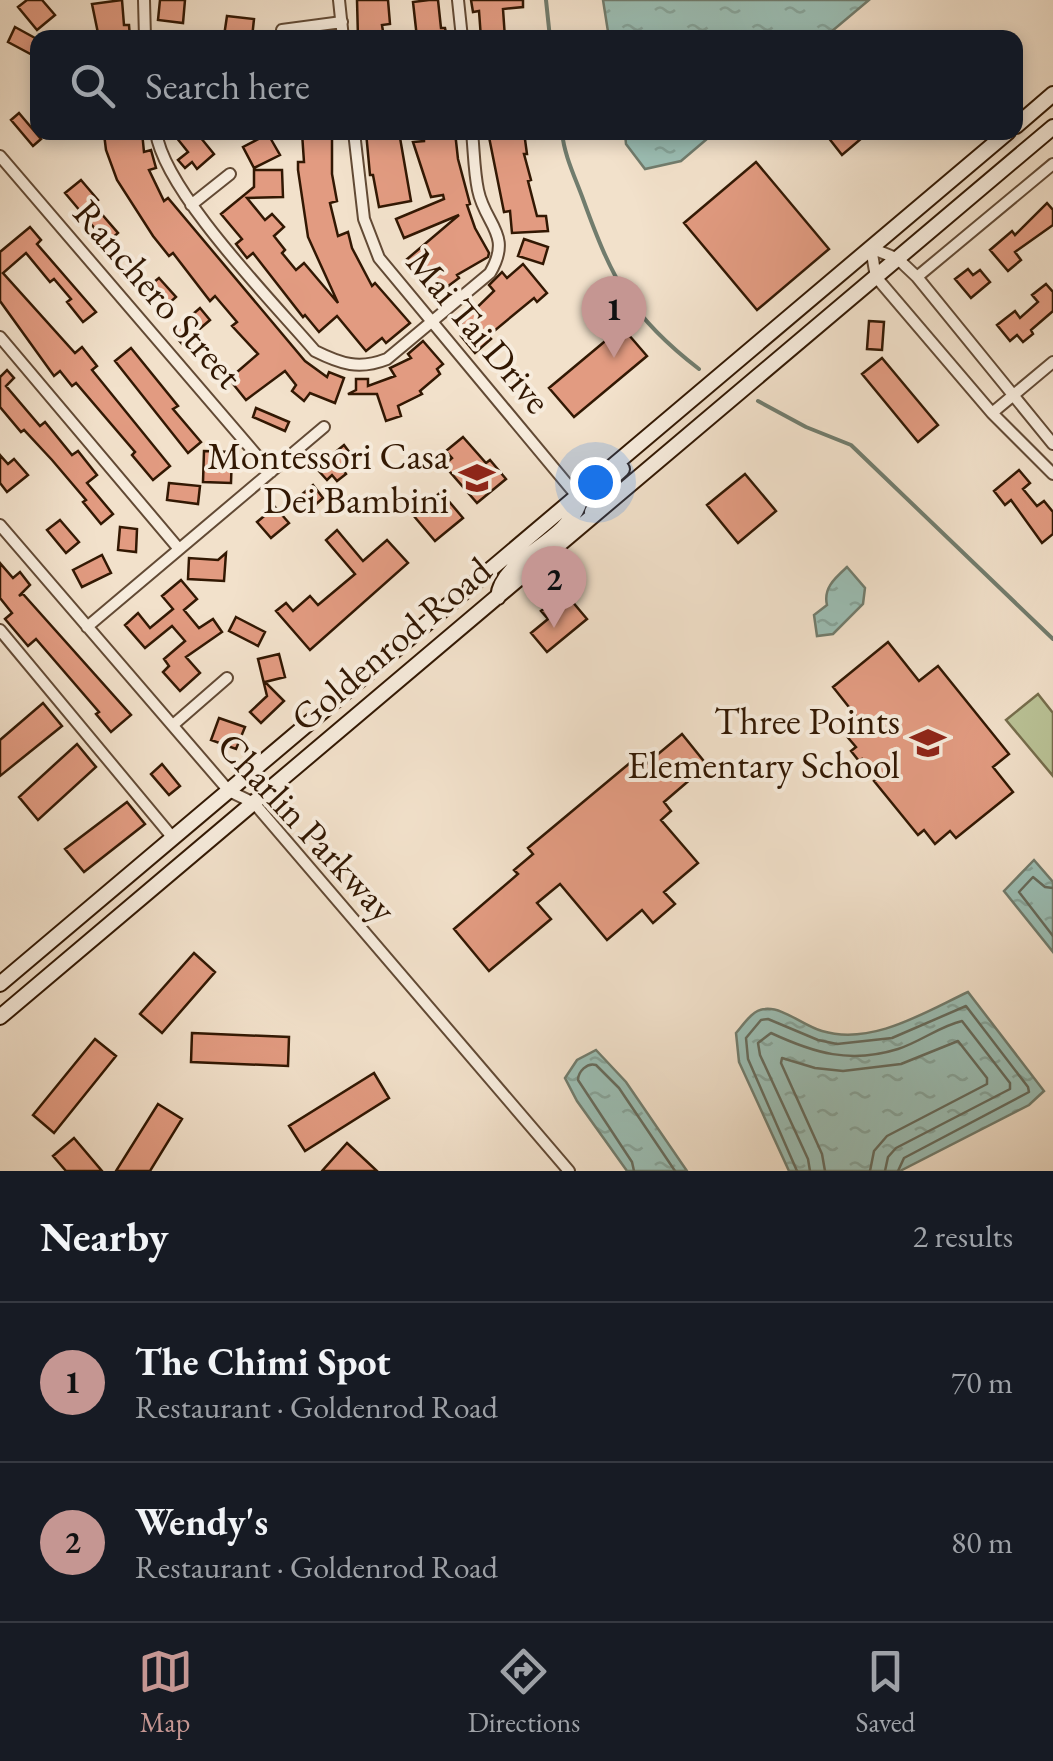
<!DOCTYPE html>
<meta charset="utf-8">
<style>
:root{--surface:#171b24;--page:#20242c;--text:#f1f3f6;--muted:#9ea1a6;--line:#363941;--accent:#c59692}
body{margin:0;font-family:"EB Garamond",serif;background:var(--page);color:var(--text)}
.you{position:absolute;left:595px;top:482px;width:35px;height:35px;margin:-25px;border:8px solid #fff;border-radius:50%;background:#1a73e8;box-shadow:0 0 0 15px #1a73e833}
.badge{display:grid;place-items:center;width:65px;height:65px;border-radius:50%;background:var(--accent);color:#111;font-size:32px;font-weight:700}
.pin{position:absolute;translate:-50% -82px;filter:drop-shadow(0 2px 5px #0008)}
.pin::after{content:'';position:absolute;top:52px;width:35px;height:30px;background:inherit;clip-path:polygon(0 0,100% 0,50% 100%)}
.list{margin:0;padding:0;list-style:none}
h2{display:flex;justify-content:space-between;align-items:center;height:130px;margin:0;padding:0 40px;font-size:42px}
h2 small{font-size:32px;font-weight:400;color:var(--muted)}
.list li{display:grid;grid-template-columns:65px 1fr auto;gap:30px;align-items:center;box-sizing:border-box;height:160px;padding:0 40px;border-top:2px solid var(--line)}
.list b{display:block;font-size:38px;white-space:nowrap}
.list p{margin:0;font-size:32px;white-space:nowrap;color:var(--muted)}
.list em{font-size:32px;font-style:normal;color:var(--muted)}
.icon{flex:none;width:55px;height:55px;fill:none;stroke:currentColor;stroke-width:2;stroke-linecap:round;stroke-linejoin:round}
.map{position:relative;flex:none;width:1053px;height:1171px;overflow:hidden}
.search{position:absolute;background:var(--surface);box-shadow:0 5px 15px #0003;left:30px;right:30px;top:30px;height:110px;display:flex;align-items:center;gap:25px;box-sizing:border-box;padding:0 35px;border-radius:20px;color:var(--muted);font-size:38px}
.sheet{height:450px;background:var(--surface)}
nav{display:flex;justify-content:space-around;align-items:center;box-sizing:border-box;height:140px;border-top:2px solid var(--line);background:var(--surface);font-size:28px;color:var(--muted)}
nav a{display:grid;justify-items:center;gap:5px}
nav .on{color:var(--accent)}
.map>svg:first-child{display:block}
</style>
<div class="map">
<svg width="1053" height="1171" viewBox="0 0 1053 1171">
<defs>
<pattern id="water-ripples" width="26" height="14" patternUnits="userSpaceOnUse" patternTransform="scale(2.5)"><rect width="26" height="14" fill="#9bbeb4"/><path d="M2 4q2-2 4 0t4 0M15 11q2-2 4 0t4 0" fill="none" stroke="#86a399"/></pattern>
</defs>
<rect width="100%" height="100%" fill="#f2e1cb"/>
<filter id="stains"><feTurbulence type="fractalNoise" baseFrequency=".002" numOctaves="4"/><feColorMatrix values="0 0 0 0 .2 0 0 0 0 .09 0 0 0 0 .02 0 0 0 .5 -.17"/></filter>
<radialGradient id="worn" r=".72"><stop offset=".6" stop-color="#630" stop-opacity="0"/><stop offset="1" stop-color="#630" stop-opacity=".3"/></radialGradient>
<path fill="#bac397" stroke="#766e4d" stroke-width="2.5" d="M1038 694 1053 713V776L1006 720Z"/>
<path fill="url(#water-ripples)" stroke="#717c6d" stroke-width="2.5" d="M603 0H869L825 37 609 38Z
M625 133V132L714 133 681 161 645 169 626 144Z
M847 567 865 588 863 604 833 634 817 636 814 615 827 605C823 588 835 578 847 567Z
M1034 860 1053 882V952L1004 891Z
M968 992 1044 1091 1029 1105 900 1171H789L739 1062 736 1033C744 1024 752 1010 765 1009 783 1007 804 1026 822 1031 872 1046 925 1012 968 992Z
M596 1050 626 1082 687 1171H627L577 1101 565 1078 577 1060Z"/>
<g fill="none" stroke-linecap="round" stroke-linejoin="round">
<path stroke="#666b5c" stroke-width="2.5" d="M1053 888 1045 887 1033 877 1019 892 1053 936
M634 1171 632 1162 578 1080C578 1072 587 1062 596 1065L619 1088 675 1171
M797 1171 748 1059 746 1038 761 1020 768 1019 818 1040 837 1044 892 1038 966 1006 1028 1087 1029 1092 904 1158 898 1171
M810 1171 808 1159 760 1055 758 1043 771 1033C814 1053 850 1064 898 1049 920 1042 940 1026 962 1021L1010 1083V1089L896 1148 888 1157 885 1171
M825 1171 822 1154 781 1063 782 1058 815 1068 843 1071 901 1064 958 1041 987 1078V1084L887 1136 874 1151 870 1171"/>
<path stroke="#717c6d" stroke-width="4" d="M546 0 550 38
M562 132C564 155 575 177 583 199 612 279 630 316 699 369
M758 401 806 427 851 445 1053 639"/>
</g>
<path fill="#e29b81" stroke="#321803" stroke-width="2.5" d="M27 0H42L55 15 37 30 18 7Z
M122 0 124 25H129L130 38H99L92 4Z
M160 0H185L183 23 158 20Z
M357 0H388L390 24 382 25 384 38H358Z
M429 0H438L441 28H445L447 38H417L413 2Z
M471 0H523V7L503 9 505 38H481L479 11 473 12Z
M227 16 254 19 252 38 224 36Z
M15 27 35 38 38 58 8 42Z
M19 113 41 139 33 146 11 120Z
M142 132 144 152 151 150 156 168 149 170 164 201 168 198 305 361 327 377 329 372 344 378 335 403 310 393 304 401 292 391 296 385 285 371 246 400 229 379 258 354 232 326 237 322 215 296 210 301 173 253 169 256 153 236 117 180 106 150 104 134Z
M172 132H196L214 154 197 169 192 162 185 168 178 160 188 152Z
M332 132V174L337 201 330 203 338 236 348 232 352 248 372 286 375 283 410 323 386 343 382 338 366 351 337 316 319 332 305 315 303 317 253 253 247 258 236 244 242 239 221 214 254 187V170H282L283 197 247 198 265 220 272 214 284 227 274 236 285 250 282 253 296 270 304 263 338 303 308 237 298 170V162H304L302 133Z
M366 132H399L411 201 379 207 373 175H370Z
M424 132H455L458 159 470 204 467 205 475 228 489 253 488 257 457 275 459 278 432 298 406 260 459 215 404 238 396 219 444 199 443 195 431 197 413 142 424 141Z
M488 132H524L527 154H524L531 180 528 181 537 216H546L548 231 512 233 510 211 504 212Z
M824 132H869L842 155Z
M268 134 280 155 254 168 243 147Z
M756 162 829 249 757 310 684 223Z
M81 180 98 200 93 204 118 233 107 243 65 193Z
M1047 203 1053 210V225L1015 252 1021 260 1008 271 990 250 1012 231 1015 235Z
M30 227 41 240 37 244 96 312 83 322 67 302 71 299 54 279 50 282 26 253 3 273 75 353 82 347 97 366 92 370 170 466 153 480 132 455 135 452 76 383 72 386 60 371 54 376 0 301V252Z
M524 239 548 247 543 264 518 256Z
M523 264 547 293 537 302 534 298 488 336 491 339 475 353 461 336 464 334 458 326 494 291 489 285 502 272 507 278Z
M968 269 973 275 980 270 990 282 971 298 955 279Z
M159 278 176 297 166 306 149 286Z
M1046 284 1053 292V311L1031 330 1033 334 1023 342 1017 335 1010 341 997 325 1015 311 1020 318 1038 302 1032 295Z
M200 308 210 320 182 344 172 332Z
M869 321 884 322 882 350 867 349Z
M622 327 647 356 574 417 549 388Z
M423 341 443 364 437 369 440 374 420 391 422 394 398 406 401 416 386 421 377 394H348L356 390V379H368V386L395 376 390 368 411 358 408 354Z
M131 348 178 406 173 409 201 442 188 453 115 361Z
M882 358 938 425 918 442 862 374Z
M7 370 14 378 6 386 40 426 45 422 72 455 78 451 97 475 87 483 113 514 101 524 83 502 86 500 52 460 24 430 21 432 0 407V377Z
M256 408 289 422 285 431 253 417Z
M463 437 486 463 490 460 506 479 477 503 444 465 452 458 446 451Z
M344 445 353 457 341 467 346 474 337 481 332 475 327 480 316 468Z
M204 451 232 452 231 483 203 482Z
M0 455 8 464 14 459 28 475 7 492 0 483Z
M1019 470 1030 483 1023 489 1037 506 1044 501 1053 512V534L1042 543 1011 500 1005 505 994 491Z
M745 474 776 511 738 543 707 505Z
M169 483 200 486 198 504 167 500Z
M313 485 323 498 305 514 294 501Z
M441 492 463 518 435 541 413 515Z
M275 507 289 523 271 538 257 522Z
M60 520 79 542 66 553 47 530Z
M120 527 137 529 136 552 118 550Z
M337 530 363 561 387 540 408 563 310 650 276 611 286 603 293 611 310 596 318 605 355 574 326 540Z
M226 553 224 581 188 579 189 558 218 560Z
M102 555 111 573 82 587 73 570Z
M0 563 13 578 20 572 30 585 19 596 23 594 131 715 111 732 96 714 99 712 36 639 28 646 5 619 12 613 0 598Z
M181 580 197 599 184 610 199 628 213 619 222 632 186 657 200 673 180 691 163 672 169 666 164 659 185 641 172 626 145 648 125 625 138 613 150 628 173 609 162 596Z
M557 599 563 607 571 600 587 619 547 652 531 633 548 619 541 611Z
M236 617 265 632 258 646 229 631Z
M888 642 919 681 938 666 1009 754 993 767 1013 792 956 838 950 831 935 844 924 830 918 835 874 781 878 778 862 759 859 761 851 751 856 747 844 733 860 721 833 687Z
M279 654 285 677 265 682 284 701 261 723 250 712 267 696 258 659Z
M43 703 62 726 0 776V740Z
M219 718 245 727 236 749 211 740Z
M682 734 707 765 664 802 671 811 661 820 698 863 664 892 675 904 653 923 642 910 607 940 560 884 537 903 551 919 489 971 454 929 518 874 514 870 533 854 528 848 631 762 639 770Z
M77 744 96 767 38 820 19 797Z
M162 764 180 786 169 795 151 774Z
M127 802 145 824 84 872 65 849Z
M194 953 215 972 162 1033 140 1014Z
M192 1033 289 1037 288 1066 191 1062Z
M95 1039 116 1056 54 1133 33 1115Z
M374 1073 389 1098 305 1151 289 1126Z
M158 1104 182 1119 150 1171H116Z
M74 1138 102 1171H66L53 1156Z
M347 1143 377 1171H322Z"/>
<g fill="none" stroke-linecap="round" stroke-linejoin="round">
<defs>
<path id="street" d="M144 0 145 38
M339 0 343 38
M458 0 462 38
M282 30 342 22
M156 132C164 191 273 302 315 351 341 364 359 370 387 359L490 273C513 234 485 225 478 190 474 171 474 151 472 132
M354 132 364 219 379 258 577 496
M0 156 271 472
M191 205 230 174
M871 248 876 277 992 413 1053 474
M871 248 898 259 917 277 1053 444
M917 277 1053 164
M0 337 179 549
M992 413 1053 362
M0 525 229 791 254 803 569 1171
M87 627 324 427
M0 630 173 838
M173 725 227 678"/>
<path id="secondary" d="M1016 126 1053 94
M592 512 610 480 622 469
M498 597C502 558 565 543 579 504L577 496
M0 984 1008 132
M0 1017 1053 127"/>
</defs>
<use href="#street" stroke="#624a35" stroke-width="14"/>
<use href="#secondary" stroke="#321803" stroke-width="18"/>
<use href="#street" stroke="#f7ecdd" stroke-width="10"/>
<use href="#secondary" stroke="#f7ecdd" stroke-width="14"/>
</g>
<defs>
<symbol id="school-bare" viewBox="-9 -9 18 18"><path d="M0-5L7-2L0 1L-7-2ZM-4 1L0 2.5L4 1V4Q0 6-4 4Z" fill="#8f2418" stroke="#f7ecdd" stroke-width="2.5" paint-order="stroke"/></symbol>
</defs>
<g fill-rule="evenodd">
<use href="#school-bare" x="452" y="453" width="50" height="50"/>
<use href="#school-bare" x="903" y="718" width="50" height="50"/>
</g>
<g text-anchor="middle" stroke-width="8" stroke-linejoin="round" paint-order="stroke">
<g font-size="38" fill="#321803" stroke="#f7ecdd">
<text transform="translate(158 294) rotate(49)" y="13">Ranchero Street</text>
<text transform="translate(479 331) rotate(50)" y="13">Mai Tai Drive</text>
<text transform="translate(391 644) rotate(-40)" y="13">Goldenrod Road</text>
<text transform="translate(307 827) rotate(47)" y="13">Charlin Parkway</text>
</g>
<g font-size="38" fill="#321803" stroke="#f7ecdd" text-anchor="end">
<text x="449" y="469">Montessori Casa<tspan x="449" dy="44">Dei Bambini</tspan></text>
<text x="900" y="734">Three Points<tspan x="900" dy="44">Elementary School</tspan></text>
</g>
</g>
<rect width="100%" height="100%" filter="url(#stains)"/>
<rect width="100%" height="100%" fill="url(#worn)"/>
</svg>
<div class="you"></div>
<div class="pin badge" style="left:614px;top:358px">1</div>
<div class="pin badge" style="left:554px;top:628px">2</div>
<div class="search"><svg class="icon" aria-label="search" viewBox="0 0 24 24"><circle cx="10" cy="10" r="6"/><path d="M15 15l6 6"/></svg>Search here</div>
</div>
<section class="sheet">
<h2>Nearby<small>2 results</small></h2>
<ul class="list">
<li><span class="badge">1</span><div><b>The Chimi Spot</b><p>Restaurant · Goldenrod Road</p></div><em>70 m</em></li>
<li><span class="badge">2</span><div><b>Wendy's</b><p>Restaurant · Goldenrod Road</p></div><em>80 m</em></li>
</ul>
</section>
<nav>
<a class="on"><svg class="icon" aria-label="map" viewBox="0 0 24 24"><path d="M3 6l6-2 6 2 6-2v14l-6 2-6-2-6 2zM9 4v14M15 6v14"/></svg>Map</a>
<a><svg class="icon" aria-label="directions" viewBox="0 0 24 24"><path d="M12 3l9 9-9 9-9-9zM9 14v-3h6M13 9l2 2-2 2"/></svg>Directions</a>
<a><svg class="icon" aria-label="saved" viewBox="0 0 24 24"><path d="M7 4h10v16l-5-4-5 4z"/></svg>Saved</a>
</nav>
